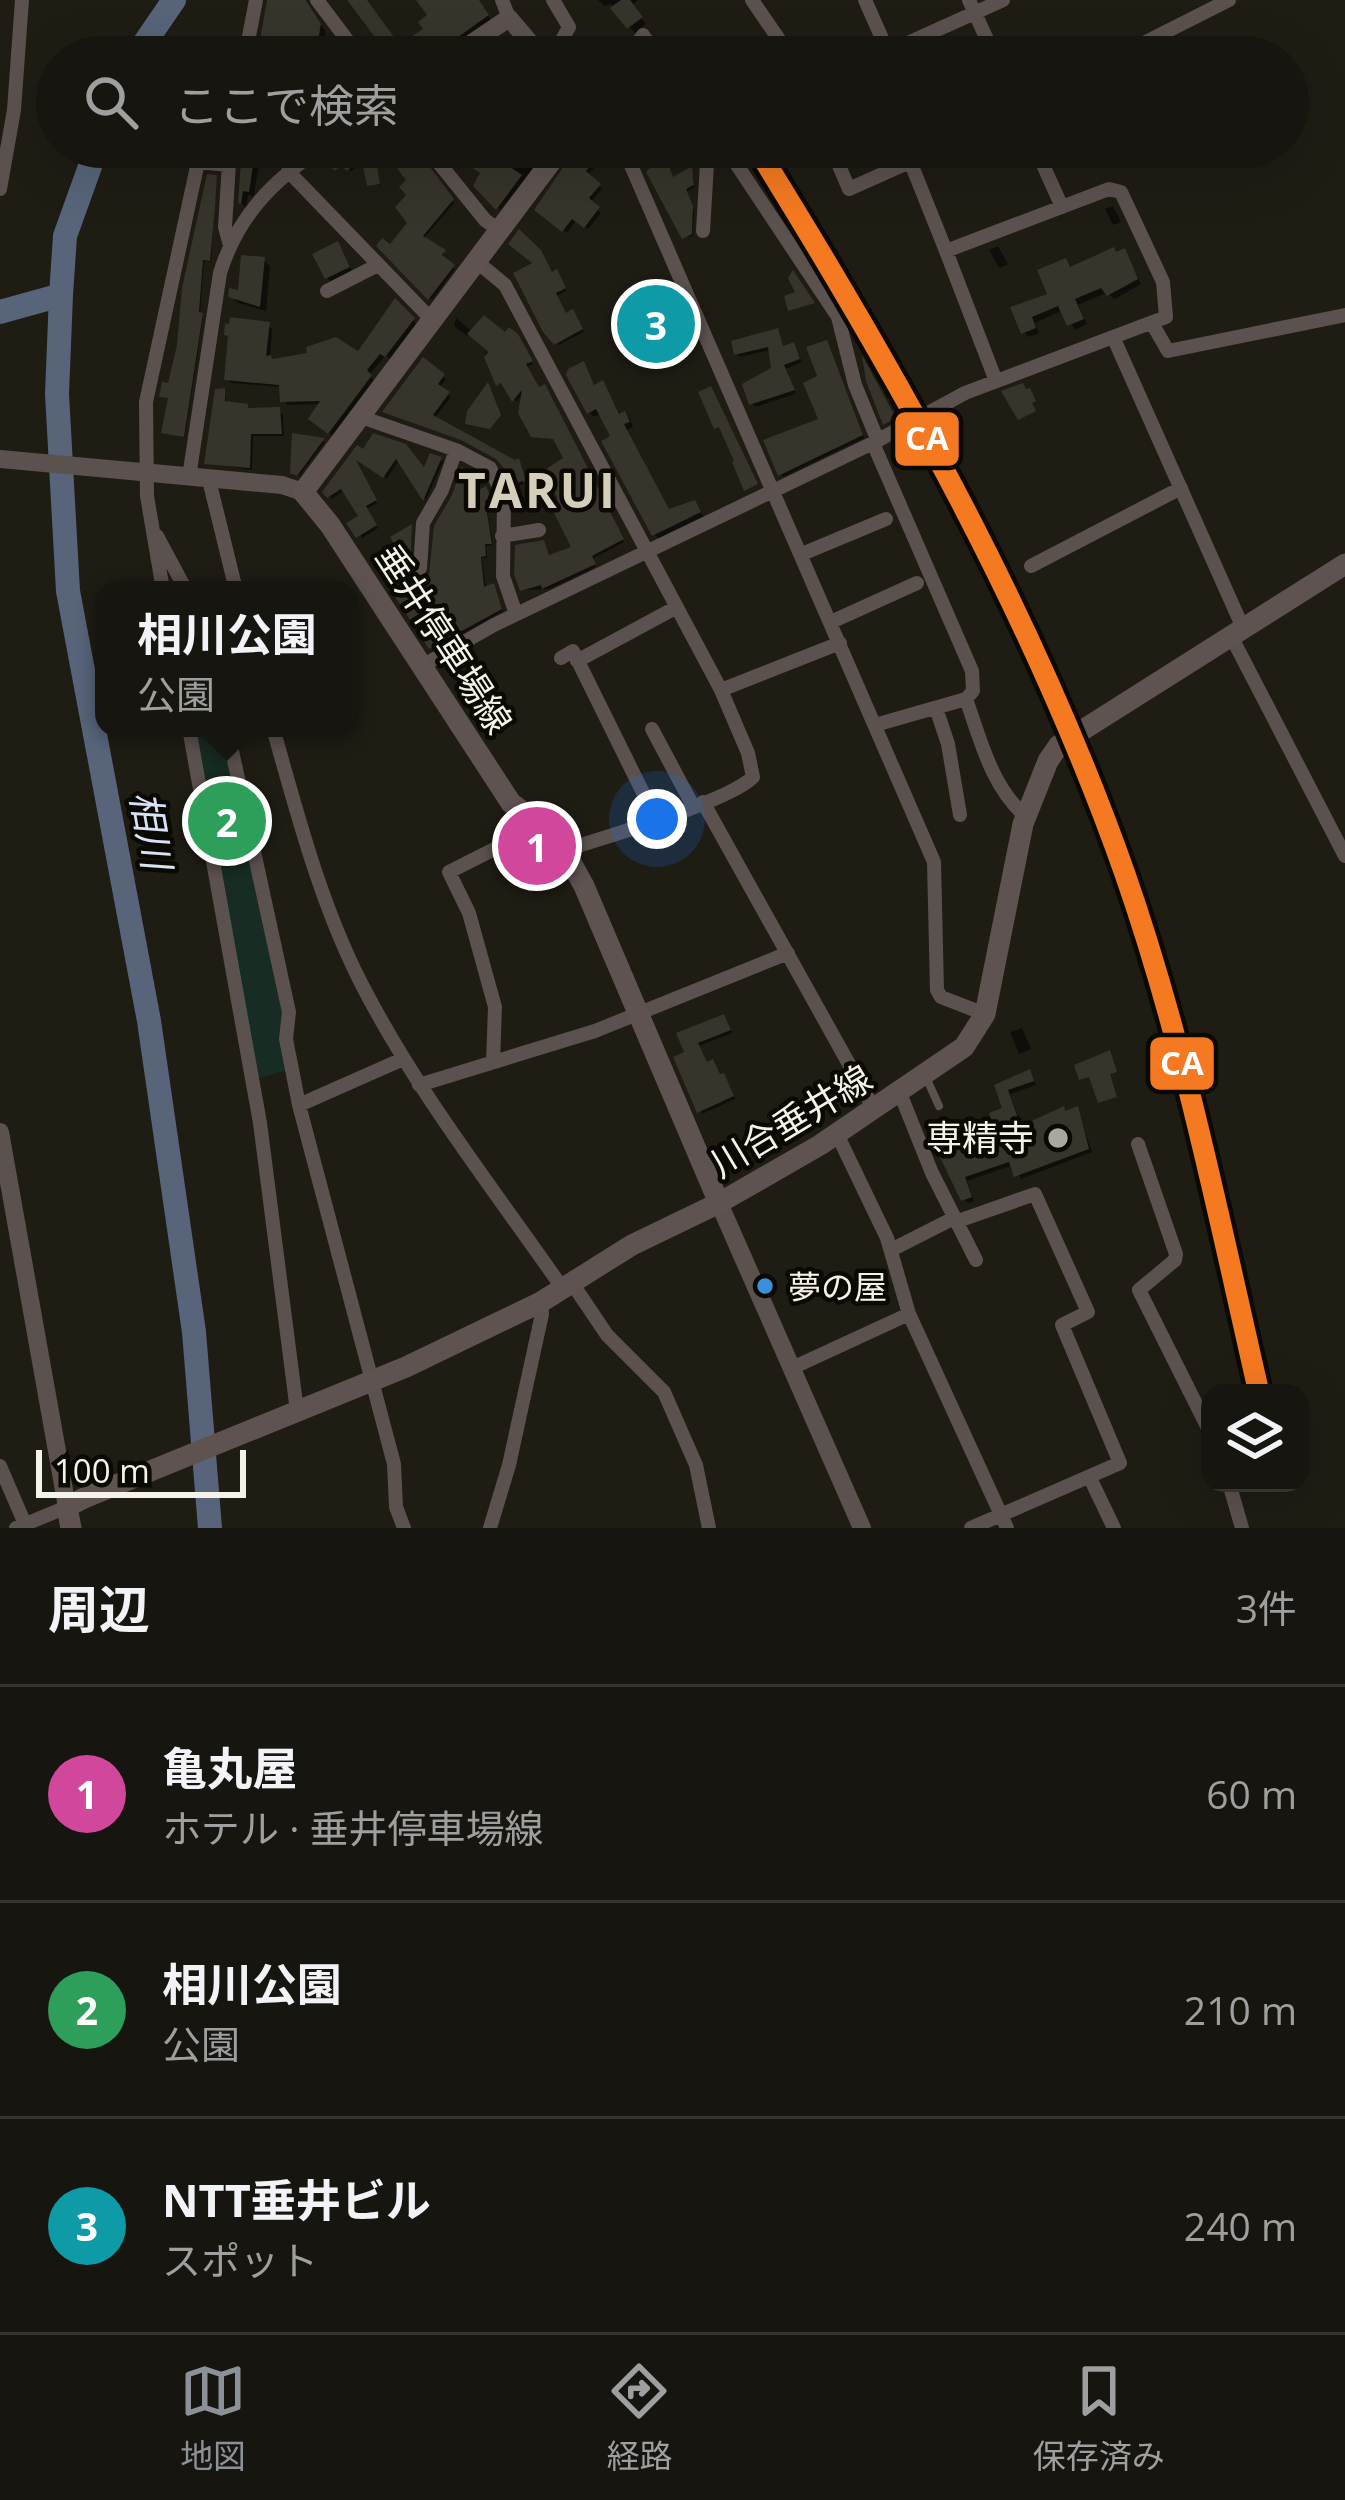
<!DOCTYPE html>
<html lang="ja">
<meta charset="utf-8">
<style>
:root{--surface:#17150f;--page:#201e18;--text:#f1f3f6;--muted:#9e9f9e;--line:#36342f;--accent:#8c9099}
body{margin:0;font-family:"Open Sans","Noto Sans JP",sans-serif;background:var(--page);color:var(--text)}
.controls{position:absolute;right:36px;bottom:36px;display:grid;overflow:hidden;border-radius:24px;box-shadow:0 12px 48px #0002}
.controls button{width:108px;height:108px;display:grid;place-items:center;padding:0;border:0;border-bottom:3px solid var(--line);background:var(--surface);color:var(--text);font:60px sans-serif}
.scale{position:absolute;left:36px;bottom:30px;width:210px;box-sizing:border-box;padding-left:12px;border:6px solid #f5f2e9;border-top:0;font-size:33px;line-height:42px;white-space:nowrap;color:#f5f2e9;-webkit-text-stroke:9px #0b0904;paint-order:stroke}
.you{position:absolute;left:657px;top:819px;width:42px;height:42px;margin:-30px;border:9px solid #fff;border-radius:50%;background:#1a73e8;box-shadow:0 0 0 18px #1a73e833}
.badge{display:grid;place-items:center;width:78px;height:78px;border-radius:50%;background:var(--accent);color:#fff;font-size:39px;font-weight:700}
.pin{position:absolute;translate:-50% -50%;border:6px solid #fff;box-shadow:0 3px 12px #0006}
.popup{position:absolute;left:95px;top:581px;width:264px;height:156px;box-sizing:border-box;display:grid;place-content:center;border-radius:24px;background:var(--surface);filter:drop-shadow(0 3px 9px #0005);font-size:39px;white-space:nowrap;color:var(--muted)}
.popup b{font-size:45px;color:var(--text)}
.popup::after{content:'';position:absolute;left:50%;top:100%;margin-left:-24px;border:24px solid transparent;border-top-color:var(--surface)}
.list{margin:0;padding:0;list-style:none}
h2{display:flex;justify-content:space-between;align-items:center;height:156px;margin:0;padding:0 48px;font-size:51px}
h2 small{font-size:39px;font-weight:400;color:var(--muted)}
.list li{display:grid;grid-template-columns:78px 1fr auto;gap:36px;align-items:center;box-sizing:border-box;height:216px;padding:0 48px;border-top:3px solid var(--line)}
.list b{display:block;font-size:45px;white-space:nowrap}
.list p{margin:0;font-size:39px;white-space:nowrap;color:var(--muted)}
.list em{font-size:39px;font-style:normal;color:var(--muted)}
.icon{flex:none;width:66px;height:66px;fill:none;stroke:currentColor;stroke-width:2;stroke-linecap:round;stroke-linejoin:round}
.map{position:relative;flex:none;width:1345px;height:1528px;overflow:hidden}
.search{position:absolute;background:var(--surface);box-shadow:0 12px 48px #0002;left:36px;right:36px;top:36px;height:132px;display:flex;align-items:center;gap:30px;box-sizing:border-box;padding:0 42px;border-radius:66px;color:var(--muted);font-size:45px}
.sheet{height:804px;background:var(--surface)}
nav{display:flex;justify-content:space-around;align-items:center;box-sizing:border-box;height:168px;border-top:3px solid var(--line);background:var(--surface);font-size:33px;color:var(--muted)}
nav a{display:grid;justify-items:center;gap:6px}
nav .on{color:var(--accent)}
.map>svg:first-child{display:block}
</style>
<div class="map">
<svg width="1345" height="1528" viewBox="0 0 1345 1528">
<rect width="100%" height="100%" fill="#1f1c14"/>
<path fill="#172c22" d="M192 728H225L283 1007 288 1070 255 1079Z"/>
<path fill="#0007" d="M270 0H307L326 33 322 57H260Z
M357 0H364L399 47 428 30 429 0H478L491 20 437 57H394Z
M598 0H638L632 5 646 24 635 33 611 4 604 6Z
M764 45 766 47 773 57H762L757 50Z
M244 147H305L304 156 285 168 259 163 254 196 248 195 246 208 241 202Z
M346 147H374L380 185 370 184 366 162 351 171 347 167 336 169Z
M416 147 418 159 454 203 423 239 444 252 442 259 455 269 432 300 380 246 391 248 410 223V180Z
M444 147H551L500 210 476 185 483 173 459 157 455 159Z
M581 147 599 162 587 176 602 189 590 203 601 213 588 229 577 219 567 233 538 209Z
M645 147H681L665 159 674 180 693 172 695 187 686 192 694 211 693 236 684 237Z
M216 178 211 262 204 261 200 314 203 318 185 437 164 432 170 399 162 396 170 386Z
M1113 206 1121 222 1113 225 1105 209Z
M998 246 1008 264 999 268 989 250Z
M342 249 352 271 332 282 327 278Z
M1124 252 1141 284 1115 299 1106 293 1078 305 1087 324 1075 330 1063 310 1035 323 1039 333 1029 337 1024 332 1014 309 1052 296 1066 261 1072 269Z
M264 260 270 266 266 311 238 303 231 296 240 293Z
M552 275H558L566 291 557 296 566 316 575 315 584 332 558 345Z
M671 301 689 335 647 354 643 350Z
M396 303 416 324 390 359 386 355 369 375 374 381 333 436 312 419 322 404 287 405 282 387 231 383 227 379 268 325 272 329 270 357 274 362 359 355Z
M456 318 473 332 520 340 533 364 526 367 540 391H547L624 542 592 559 596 567 549 589 523 590 550 558 575 549 559 505 567 459 557 440 534 435 525 392 516 402 505 384H498L493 352 470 333 467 336 454 326Z
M777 331 784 349 794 345 802 362 786 369 796 394 755 407 751 403 775 370 771 350 740 357 737 354Z
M829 346 864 438 783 477 781 474 822 420 820 378Z
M424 361 446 379 439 388 451 397 434 419 518 462 526 483 516 487 501 460 467 442 386 412Z
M583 365 596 387 603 384 621 416 625 414 630 419 633 427 627 430 670 512 694 503 704 517 660 540 655 535 605 442 614 438 602 413 594 417 589 412Z
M224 391 227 404 283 414 284 436H253L252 470 207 463Z
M294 437 325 442 299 476 296 475Z
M374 437 425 472 440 460 443 462 426 500 400 459 387 478 352 456 364 453Z
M352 456 377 503 366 509 378 528 361 539 362 517 345 490 332 499 326 492Z
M488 492 492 500 486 504 493 545 486 546 487 558H482L486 590 495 589 503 611 434 650 400 549 411 528V577L425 582 477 494Z
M536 844 549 858 532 866 528 861 519 865 517 863Z
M727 1020 732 1033 699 1046 708 1065 726 1079 735 1099 702 1114 680 1035Z
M1022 1028 1031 1049 1019 1054 1010 1032Z
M1029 1072 1036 1085 1010 1094 1023 1129 1077 1110 1092 1152 1021 1179 1013 1165 967 1181 974 1201 967 1203 942 1152 999 1132 1006 1110 998 1087Z"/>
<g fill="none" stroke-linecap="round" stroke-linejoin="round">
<path stroke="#576479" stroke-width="24" d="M135 57 174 0
M97 147 65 236 61 295 57 394 68 591 149 1021 194 1332 210 1528
M0 312 61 295"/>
</g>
<path fill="#37342b" d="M267 0H306L321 24 315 57H257Z
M347 0H367L399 44 423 29 418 22 427 15 416 0H479L489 15 430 57H390Z
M621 0H630L643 17 627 29 610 8Z
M242 147H303L277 163 254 159 249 192 243 191 241 204 238 203Z
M337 147H353L362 160 361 152 374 147 380 184 367 186 362 161 346 171 343 166 334 171 326 158Z
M410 147H415L454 199 423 236 446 250 442 255 455 265 428 300 376 246 382 238 390 244 407 223 395 207 406 195 399 187 406 180 392 162Z
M440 147H480L522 175 496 210 473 186 480 173 454 156 450 158Z
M577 147H588L598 157 586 171 601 184 589 198 600 207 584 228 572 219 562 232 534 210Z
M641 147H676L665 156 673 177 692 166 694 185 686 189 693 206 692 234 682 239 646 172 651 167Z
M207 174 217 175 215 207 210 261 203 260 199 312 203 313 184 437 161 433 168 398 159 397 162 382 168 383 177 345 182 288Z
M519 229 541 250 552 272 557 269 566 288 556 293 566 313 573 309 583 329 554 345 543 332 513 273 532 263 508 244Z
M338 241 350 267 325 279 312 254Z
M1114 247 1116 252 1125 248 1138 279 1107 296 1101 288 1075 299 1084 319 1067 326 1058 306 1032 317 1036 328 1021 334 1010 307 1047 294 1037 270 1066 258 1070 267Z
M241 255 265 257 260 307 228 297 229 288 238 290Z
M793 270 815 303 788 311 784 296 795 292 788 278Z
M671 297 686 330 640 352 625 317Z
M395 298 415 318 385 357 380 354 367 370 372 375 328 434 308 419 320 401 280 402 279 385 224 380 228 336 224 335 225 323 229 324 230 317 270 322 266 356 271 355 272 359 307 353 306 347 336 337 358 351Z
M484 315 505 332 509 327 518 334 533 361 526 364 539 387 545 384 624 539 592 556 596 564 542 589 541 585 520 591 514 574 515 545 544 540 549 555 571 547 550 505 556 503 557 497 543 471 563 458 553 439 531 437 518 413 522 390 512 402 501 383 496 386 484 357 489 352 467 334Z
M778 328 783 346 794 342 800 359 784 365 795 390 749 405 742 384 771 368 768 347 734 355 731 341Z
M827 340 863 435 778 476 763 440 818 419 803 383 817 376 806 347Z
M862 355 896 418 883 425 866 381Z
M423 357 445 374 438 384 450 392 433 415 515 460 519 458 527 484 522 481 511 486 508 473 496 459 461 440 382 412Z
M584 361 594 385 603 380 619 414 625 411 630 422 624 424 669 509 695 500 701 512 652 536 601 441 610 436 596 409 587 414 566 375 568 369Z
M488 382 501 415 490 429 465 424 467 411Z
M1023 383 1026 389 1030 388 1036 401 1032 403 1036 411 1018 420 1001 391Z
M711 386 758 484 744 491 732 462 734 461 719 427 714 429 698 392Z
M225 388V401L248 404V408L280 407 282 434H251L250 468 204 464 215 389Z
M292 433 325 438 297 476 290 473Z
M373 433 406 444 424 467 430 453 442 457 423 501 396 459 383 478 356 460 377 500 366 506 377 525 356 538 346 523 358 516 341 489 327 498 322 492 357 445 363 449Z
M462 466 477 491 486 486 491 497 485 501 492 544H485L486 556 481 557 484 587 494 583 502 609 429 649 373 563 396 548 390 537 412 524 410 572 418 579 429 575 434 526 452 495Z
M536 840 549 854 527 865 524 860 514 865 509 854Z
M724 1014 731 1030 698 1043 707 1062 713 1059 720 1074 724 1073 734 1096 697 1113 673 1057 684 1052 676 1033Z
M1110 1050 1117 1072 1110 1074 1117 1097 1098 1103 1089 1077 1079 1080 1074 1065Z
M1030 1069 1034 1081 1008 1090 1021 1126 1064 1106 1065 1111 1078 1106 1089 1149 1014 1177 1009 1162 965 1177 972 1197 961 1201 937 1151 995 1131 989 1113 1002 1108 994 1085Z"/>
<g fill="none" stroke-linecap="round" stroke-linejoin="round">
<path stroke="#5b514f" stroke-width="8" d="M925 1075 939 1106"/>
<path stroke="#5b514f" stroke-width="14" d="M317 0 360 57
M502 0 509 18
M553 0 569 27 556 51
M752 0 791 57
M865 0 888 52
M969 0 995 57
M245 57 256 0
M627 57 643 35 659 57
M877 57 1003 0
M1116 57 1229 0
M426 147 485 220 499 230
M623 147 934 862 937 990 941 997 985 1014
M725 147 838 317 855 385 878 441
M831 147 849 189 943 147
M884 147 894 168
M1035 147 1062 207
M910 161 946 251
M288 171 432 320
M0 189 14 110 22 0
M703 231 708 147
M229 242 225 227 230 147
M476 261 505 285 721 690 748 753 753 777C728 802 605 837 565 850
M327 291 376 266
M1153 325 1168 351 1345 315
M1114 339 1243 628
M358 416 456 450 490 468 504 498 503 576 516 614
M873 443 972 671 973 691 966 699
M189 477 220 273C238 215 273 181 322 147
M209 480 236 590
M157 536 186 590
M502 536 539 530
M802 554 886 519
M1031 566 1181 488
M420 568 423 523 442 490 456 450
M163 590 147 496 146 402 198 162 229 165
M831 622 917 583
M1231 636 1345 856
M561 658 573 651 656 819
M577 661 677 607
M422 666 494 625 873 443 965 393 1166 317 1163 282 1121 192 1109 189 946 251 996 381
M721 690 840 643
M936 708 948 744 960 815
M875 725 966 699C981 741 991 786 1026 817
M189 728 260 1123 297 1411
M227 728 289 1012 286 1039 299 1105 394 1464 396 1507 404 1528
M273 728C297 813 320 902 360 981 416 1091 493 1188 563 1289
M652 729 693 806
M703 802 874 1109
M493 1062 495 1007 469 913 449 872 544 824
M419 1085 595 1031 788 953
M900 1093 932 1173 976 1260
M299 1105 403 1059
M837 1134 887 1238 909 1314 1007 1528
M1138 1144 1176 1254 1175 1260 1139 1290 1210 1432
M891 1250 954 1218 958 1221 1035 1194 1088 1312 1062 1325 1120 1463 971 1528
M572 1283 607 1335 664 1392 696 1465 709 1528
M792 1368 909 1314
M0 1466 25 1524
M1090 1478 1114 1528
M1229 1483 1242 1528
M16 1528 67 1507
M490 1528 509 1465 542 1314 541 1302"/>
<path stroke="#5b514f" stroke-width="18" d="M451 57 509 18 532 45 556 51
M0 459 282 485 303 492
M0 1132 67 1507
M719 1203 862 1528"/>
<path stroke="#5e5350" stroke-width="21" d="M556 51 560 57
M562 147 303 492 330 525 511 803 557 837 584 886 719 1203
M71 1528 67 1507 84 1498 406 1367 541 1302 632 1245 719 1203 820 1145 964 1047 985 1014 1023 824 1048 761 1059 745 1345 564"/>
<defs>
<path id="rail-1" d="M756 147C900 379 1034 616 1125 874 1184 1043 1219 1219 1259 1393"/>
</defs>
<use href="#rail-1" stroke="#0b0904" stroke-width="30"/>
<use href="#rail-1" stroke="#f47921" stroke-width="21"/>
</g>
<circle fill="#aaa79e" stroke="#0b0904" stroke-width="4.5" cx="1058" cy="1138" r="12"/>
<circle fill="#3a90db" stroke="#0b0904" stroke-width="4.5" cx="765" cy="1286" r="10"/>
<g text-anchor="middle" stroke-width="9" stroke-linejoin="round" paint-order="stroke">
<g font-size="33" fill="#f5f2e9" stroke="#0b0904" text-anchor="start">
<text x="788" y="1299">夢の屋</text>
</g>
<g font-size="36" fill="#f5f2e9" stroke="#0b0904">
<text transform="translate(444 639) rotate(57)" y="13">垂井停車場線</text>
<text transform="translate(791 1121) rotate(-31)" y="13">川合垂井線</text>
</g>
<g font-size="36" fill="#f5f2e9" stroke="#0b0904" text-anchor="end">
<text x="1034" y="1151">専精寺</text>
</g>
<g font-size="39" font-style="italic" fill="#d9e3f7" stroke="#0b0904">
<text transform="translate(151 830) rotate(80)" y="14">相川</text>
</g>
<g font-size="48" font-weight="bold" letter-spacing="3" fill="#d4cebb" stroke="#0b0904">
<text x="538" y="508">TARUI</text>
</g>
</g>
<g stroke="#0b0904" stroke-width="4.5">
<rect x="893" y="410" width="68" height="58" rx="12" fill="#f47921"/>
<rect x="1148" y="1035" width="68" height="57" rx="12" fill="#f47921"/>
</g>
<g font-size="33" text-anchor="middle" font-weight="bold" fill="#fff">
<text x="927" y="450">CA</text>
<text x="1182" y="1075">CA</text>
</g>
</svg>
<div class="controls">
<button><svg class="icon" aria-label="layers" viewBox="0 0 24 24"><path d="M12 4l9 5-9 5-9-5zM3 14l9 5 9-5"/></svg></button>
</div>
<div class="scale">100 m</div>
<div class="you"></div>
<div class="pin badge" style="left:537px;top:846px;background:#d1479c">1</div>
<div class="pin badge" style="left:227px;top:821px;background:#2e9e5b">2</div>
<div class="popup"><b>相川公園</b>公園</div>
<div class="pin badge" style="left:656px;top:324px;background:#0f9aa8">3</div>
<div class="search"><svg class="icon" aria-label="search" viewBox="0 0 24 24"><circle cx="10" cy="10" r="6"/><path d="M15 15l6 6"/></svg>ここで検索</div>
</div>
<section class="sheet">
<h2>周辺<small>3件</small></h2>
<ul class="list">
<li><span class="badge" style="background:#d1479c">1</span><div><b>亀丸屋</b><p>ホテル · 垂井停車場線</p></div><em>60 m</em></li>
<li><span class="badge" style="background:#2e9e5b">2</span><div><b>相川公園</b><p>公園</p></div><em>210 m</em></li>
<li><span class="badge" style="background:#0f9aa8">3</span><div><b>NTT垂井ビル</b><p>スポット</p></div><em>240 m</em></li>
</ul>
</section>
<nav>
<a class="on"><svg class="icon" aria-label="map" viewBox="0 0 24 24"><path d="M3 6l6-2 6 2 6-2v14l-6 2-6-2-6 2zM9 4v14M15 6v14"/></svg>地図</a>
<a><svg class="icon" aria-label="directions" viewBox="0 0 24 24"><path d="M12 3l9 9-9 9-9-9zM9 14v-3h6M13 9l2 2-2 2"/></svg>経路</a>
<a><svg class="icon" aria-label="saved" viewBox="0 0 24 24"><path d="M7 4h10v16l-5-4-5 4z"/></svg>保存済み</a>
</nav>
